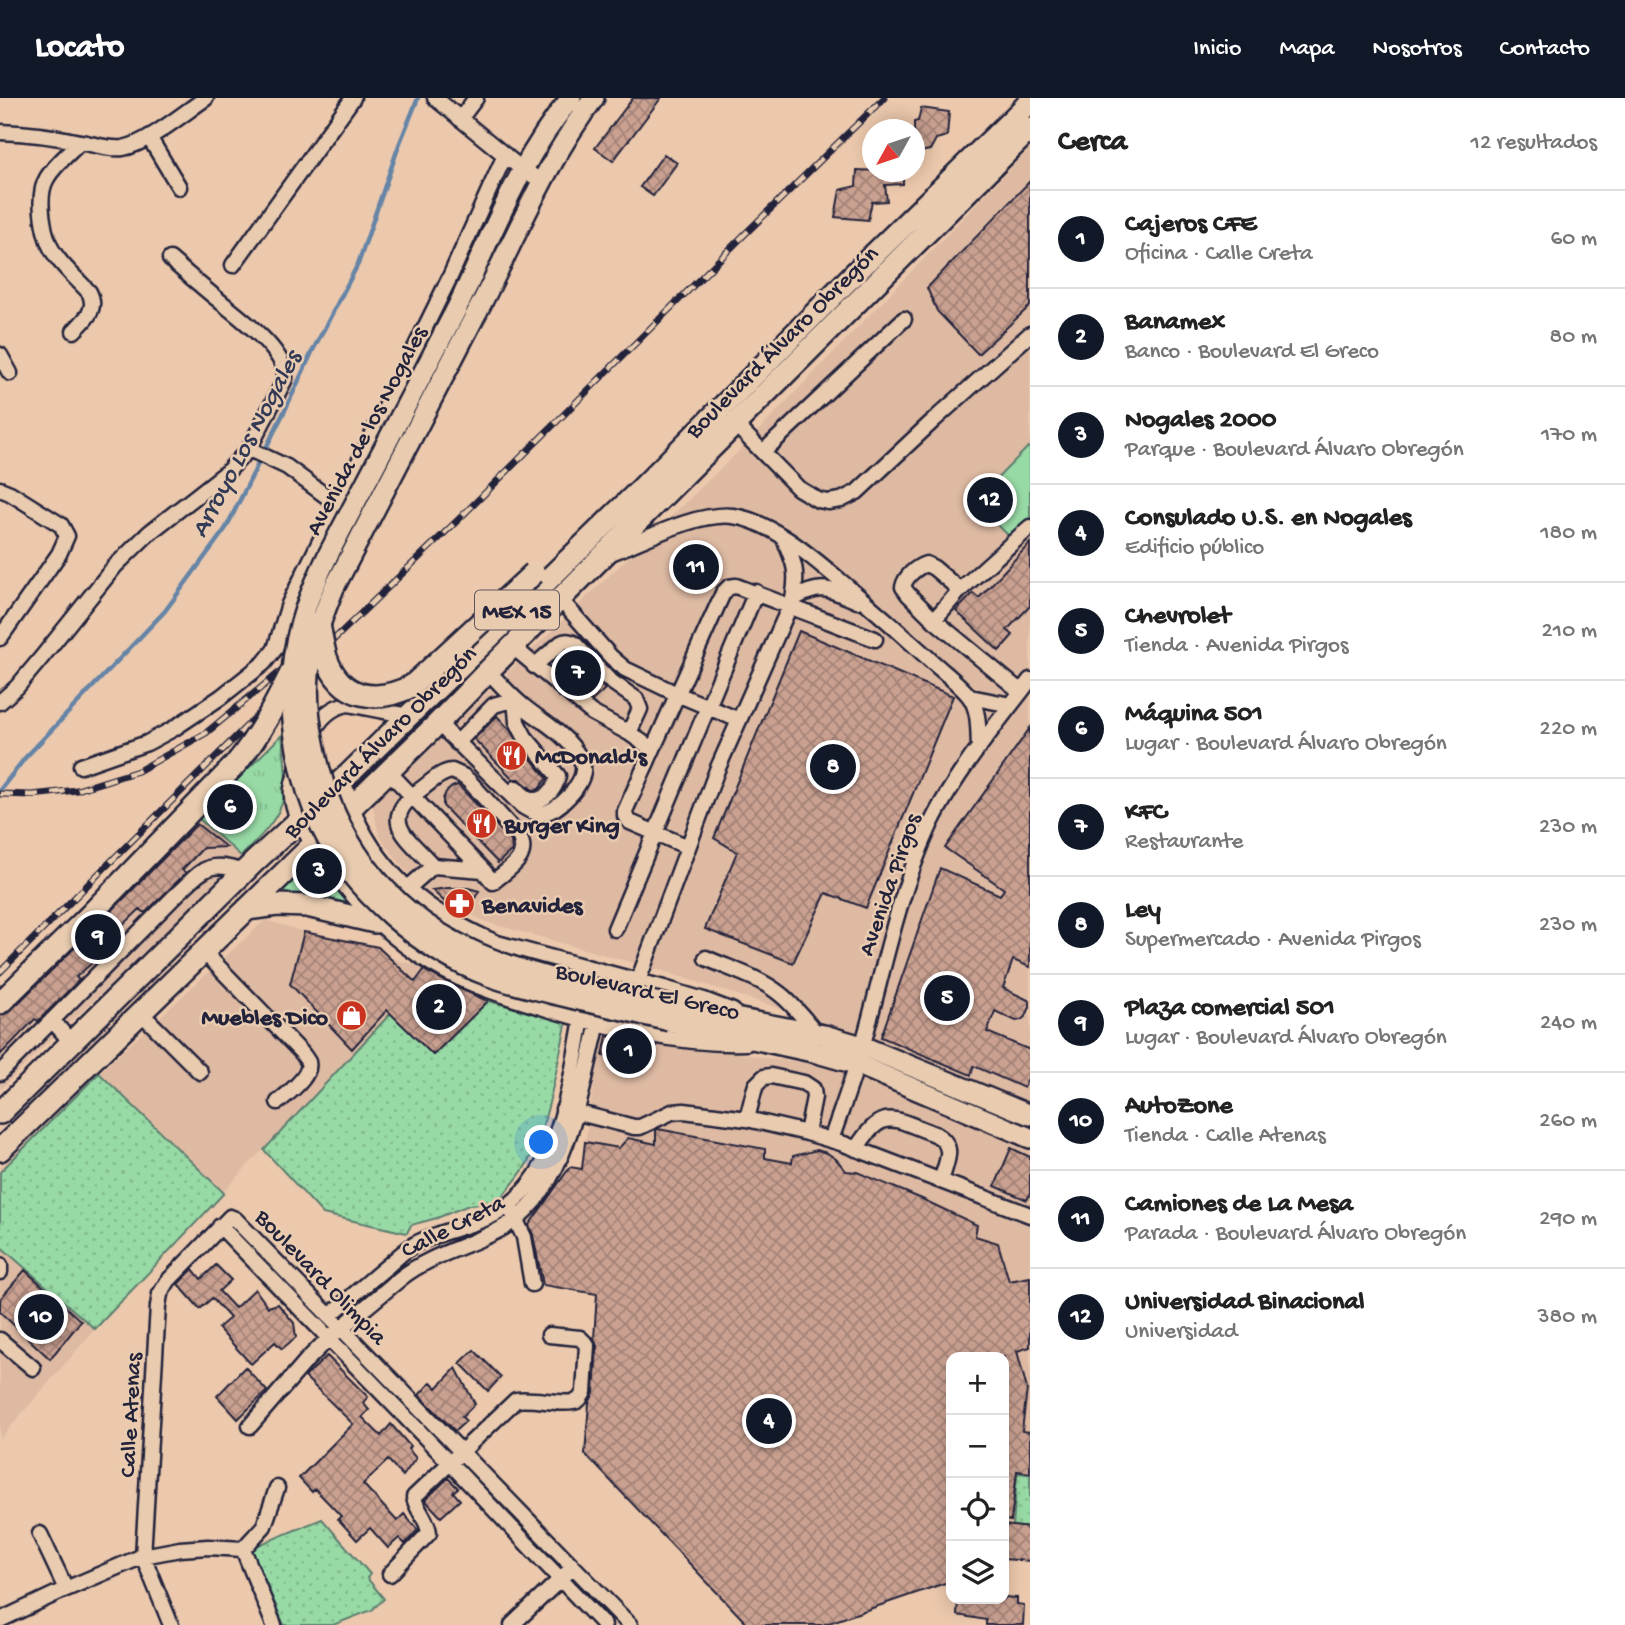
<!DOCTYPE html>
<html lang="es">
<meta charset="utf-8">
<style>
:root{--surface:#fff;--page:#f2f2f2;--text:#222;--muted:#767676;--line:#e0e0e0;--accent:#111827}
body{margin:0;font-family:"Gochi Hand",sans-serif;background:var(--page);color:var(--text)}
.controls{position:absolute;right:21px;bottom:21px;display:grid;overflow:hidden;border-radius:14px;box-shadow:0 4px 18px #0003}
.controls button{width:63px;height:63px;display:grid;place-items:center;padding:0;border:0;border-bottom:2px solid var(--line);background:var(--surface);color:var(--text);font:35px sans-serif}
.compass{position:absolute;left:862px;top:21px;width:63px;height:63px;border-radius:50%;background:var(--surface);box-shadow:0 4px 18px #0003;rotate:230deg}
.you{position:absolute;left:542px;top:1045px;width:24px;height:24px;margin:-18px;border:5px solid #fff;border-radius:50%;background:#1a73e8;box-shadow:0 0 0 10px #1a73e833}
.badge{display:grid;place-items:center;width:46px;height:46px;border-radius:50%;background:var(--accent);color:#fff;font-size:23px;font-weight:700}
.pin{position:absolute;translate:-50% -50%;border:4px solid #fff;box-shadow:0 2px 7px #0006}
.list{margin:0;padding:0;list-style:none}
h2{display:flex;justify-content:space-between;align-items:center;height:91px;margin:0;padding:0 28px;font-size:30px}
h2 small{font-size:23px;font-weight:400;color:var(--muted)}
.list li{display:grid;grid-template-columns:46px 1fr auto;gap:21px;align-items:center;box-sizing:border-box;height:98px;padding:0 28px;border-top:2px solid var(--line)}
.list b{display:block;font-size:26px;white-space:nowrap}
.list p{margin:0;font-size:23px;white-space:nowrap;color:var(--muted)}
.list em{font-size:23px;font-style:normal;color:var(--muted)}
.icon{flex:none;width:38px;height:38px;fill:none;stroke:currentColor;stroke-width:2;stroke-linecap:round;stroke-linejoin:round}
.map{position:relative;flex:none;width:1030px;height:1527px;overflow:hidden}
header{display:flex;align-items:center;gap:42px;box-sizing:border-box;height:98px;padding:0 35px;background:var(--accent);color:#fff}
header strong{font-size:33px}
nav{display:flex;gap:38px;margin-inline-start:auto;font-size:24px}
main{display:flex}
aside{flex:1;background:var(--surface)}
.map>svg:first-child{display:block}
</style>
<header>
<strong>Locato</strong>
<nav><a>Inicio</a><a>Mapa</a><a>Nosotros</a><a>Contacto</a></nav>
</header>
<main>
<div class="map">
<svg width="1030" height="1527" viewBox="0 0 1030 1527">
<defs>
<pattern id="grass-dots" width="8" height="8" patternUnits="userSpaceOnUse" patternTransform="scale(1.75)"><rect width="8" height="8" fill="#98daa5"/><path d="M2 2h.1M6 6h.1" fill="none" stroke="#83bb8f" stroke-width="1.8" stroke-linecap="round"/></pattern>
<pattern id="park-tufts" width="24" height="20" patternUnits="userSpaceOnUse" patternTransform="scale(1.75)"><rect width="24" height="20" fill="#98daa5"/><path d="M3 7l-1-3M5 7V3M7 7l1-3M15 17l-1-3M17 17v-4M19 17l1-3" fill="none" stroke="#83bb8f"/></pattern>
<pattern id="building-cross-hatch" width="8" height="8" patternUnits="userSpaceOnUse" patternTransform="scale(1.75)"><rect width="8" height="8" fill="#caa191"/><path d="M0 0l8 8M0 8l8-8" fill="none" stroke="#a48378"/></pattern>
</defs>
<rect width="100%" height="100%" fill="#ecc9ad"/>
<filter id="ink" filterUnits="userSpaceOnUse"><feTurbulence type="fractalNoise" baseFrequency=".0143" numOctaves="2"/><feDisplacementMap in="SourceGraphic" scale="14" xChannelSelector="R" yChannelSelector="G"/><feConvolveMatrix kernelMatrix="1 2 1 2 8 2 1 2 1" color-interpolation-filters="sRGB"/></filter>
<g filter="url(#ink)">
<path fill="#debaa3" d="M1030 50V1007L840 930 666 874 486 824 420 791 379 738 372 705 735 357Z
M198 720 247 763 49 943 0 992V891L85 806Z
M265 822 425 870 488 903 433 957 390 916 95 1231 0 1341V1070L99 975Z
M602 936 840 970 865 979 1030 1051V1179L992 1187 585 1044Z
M1030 1249V1431L1013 1428 1027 1291 1017 1253Z"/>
<path fill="url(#grass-dots)" stroke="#5d7e70" stroke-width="2" d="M488 903 567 923C557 965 550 1016 532 1056 524 1074 510 1089 497 1104L469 1107 437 1120 411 1127 407 1135 323 1116 264 1052 391 915 433 957Z
M99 975 224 1095 95 1231 0 1148V1074Z
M1017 1375 1030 1376V1430L1013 1428Z
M322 1421 370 1476 367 1480 384 1501 372 1512 333 1527H284L251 1450Z"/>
<path fill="url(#park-tufts)" stroke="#5d7e70" stroke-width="2" d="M282 637C284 655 288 682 284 699 278 723 258 741 241 758L198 720Z
M321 749 369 816 326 804 280 796Z"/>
<path fill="#98daa5" stroke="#5d7e70" stroke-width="2" d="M1028 349 1030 351V422L1011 440 974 404Z"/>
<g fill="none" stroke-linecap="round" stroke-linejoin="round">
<path stroke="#6584a6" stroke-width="4.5" d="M0 692 25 660 165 513 226 430 286 310 312 254 358 166 399 47 418 0"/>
</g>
<path fill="url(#building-cross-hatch)" stroke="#22223b" stroke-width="2" d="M633 0H661L613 63 595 50Z
M921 10 949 14 947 38 936 41 930 52 914 55V24L918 23Z
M664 56 677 65 653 98 640 89Z
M857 72 903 74V86L885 87 887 103 872 104 868 122 835 119 840 92 856 88Z
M1030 83V208L978 256 937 213 927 190Z
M1030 445V508L1007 532 1013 537 999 553 956 513 973 495 979 500Z
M799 533 953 598 866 810 826 795 793 865 705 831 737 754 714 740Z
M567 553 605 591 592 603 563 578 552 565Z
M497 618 510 632 518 645 547 680 539 691 533 692 519 681H513L474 641Z
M1030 630V869L1013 862 1003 890 1030 903V909L1026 918 1021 922 1016 923 995 913 987 934 1030 952V976L1024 990 974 968 971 977 881 939 940 770 1000 797 1004 791 945 750Z
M458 687 511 743 512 752 498 765 443 708V701L446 694 452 689Z
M197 726 226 749 203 750 182 772 186 775 145 815 140 811 114 836 119 841 76 879 79 882 38 923 35 921 0 957V918L9 914 95 830Z
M448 790H468L479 793 465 818 451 810 432 792Z
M304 834 378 849 415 884 424 872 458 890 488 903 433 957 387 912 352 951 290 886Z
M607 938 657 948 643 965 603 958Z
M658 1031 765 1051V1060L792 1065 793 1058 817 1052 827 1055 836 1061 846 1073 857 1074 922 1101 977 1127 975 1138 998 1145 1009 1183 1030 1179V1249L1017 1253 1027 1291 1022 1333 1030 1334V1375L1017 1373 1011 1423 1004 1422V1259H951V1483L823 1527H748L585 1356 589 1305 594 1295 597 1248 594 1240 597 1196 543 1187 533 1137 529 1127 570 1069 582 1071 585 1044 619 1050 628 1040 656 1046V1032Z
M1011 1050 1030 1059V1096L1027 1102 995 1088Z
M216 1167 231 1182 219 1193 235 1210 255 1191 268 1209 278 1206 294 1225 296 1239 282 1251 275 1244 251 1266 218 1230 230 1220 212 1200 200 1211 178 1186 193 1171 201 1181Z
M25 1172 81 1223 50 1261 0 1214V1201Z
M474 1252 501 1279 488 1293 460 1265Z
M327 1258 368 1299 363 1305 369 1312 362 1319 381 1338 391 1326 410 1348 408 1351 416 1360 403 1378 388 1362 363 1386 397 1423 404 1416 418 1432 405 1446 399 1440 388 1450 370 1430 357 1442 338 1421 341 1418 315 1391 312 1394 299 1380 353 1326 305 1279Z
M245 1269 267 1293 238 1321 217 1298Z
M456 1270 475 1306 462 1319 466 1323 455 1333 419 1297 431 1284 437 1290Z
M448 1380 458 1390 453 1394 460 1402 441 1419 425 1402Z
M1004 1427 1030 1430V1463L1004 1461Z
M1004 1499 1017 1500V1506L1024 1507 1023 1527H986V1522L957 1517 958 1501H1004Z"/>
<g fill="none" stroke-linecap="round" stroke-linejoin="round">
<defs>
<path id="minor" d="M435 0 523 72 542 83
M460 21 476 0
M0 34C27 35 54 38 80 44 94 46 109 52 123 50 147 46 185 14 206 0
M149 39 179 89
M233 167 353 0
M74 233C86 221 98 211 89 194 78 182 65 171 56 158 43 141 36 98 47 80 55 66 70 55 80 44
M0 257 10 275
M735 326 798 390 818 402 828 404 841 402 857 394 935 321 1030 236
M249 351 287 369 338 407
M763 354 904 221
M0 391 10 395 61 427 67 438 59 456 0 540
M611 455C645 442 696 414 733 418 773 423 819 465 850 491 876 513 901 535 926 558 939 571 958 584 969 598 980 612 978 634 979 650
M960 492 934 470 926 466C916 469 905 479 903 489L908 496 934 522 1021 594
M560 501 611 559 625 571 677 596 739 622
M793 501C822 485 829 491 857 503
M934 522 960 492 1030 429
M512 548 592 615 629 635 652 651
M534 568 561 545C566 542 570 543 575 546L609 582 636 601 640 611 629 635
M970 599 1011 607
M0 604 17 589 42 559 115 468 149 435 227 374 249 351 285 281C288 253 236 217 216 200 200 187 185 174 170 161
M438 625 522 708C529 712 535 716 542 715 558 714 585 686 583 669 583 666 581 662 579 659 568 637 541 623 523 608 510 597 499 585 488 573
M312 637C319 621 330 609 348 606L409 618
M457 645 494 607 515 601 517 624 525 639 558 678C556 690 544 706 530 701 524 699 520 694 516 690
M299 665C297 673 293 682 292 691 289 718 313 745 328 766 354 802 380 830 417 856 455 883 500 897 544 910 609 930 678 947 747 945
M81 668 147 645 173 631 221 599 264 565 275 551 289 506 449 181 505 57
M388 673 483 772 433 768C408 739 377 723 420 692 430 685 440 674 452 673L463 678 469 683 519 738C531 760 508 771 493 784L483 772
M343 682C348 697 353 713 360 728 391 787 437 819 497 845L664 890 704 902 733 913
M688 749 630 724 625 718V713L723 495 729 489 736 488 875 541
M408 790 433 768
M615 831 756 494
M203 853 301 954C302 955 307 962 308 964 312 978 287 996 278 1004
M706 860C730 871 759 879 780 896 794 907 805 922 817 936
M638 883 717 672 793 501C798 474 795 466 784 441
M140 914 200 974
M52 922 71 944
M0 975 177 796C203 772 207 761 244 774
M563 1011 634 1029H640L672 1014 684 1013 747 1021 807 1035 844 1046 1030 1117
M747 1021 754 993 756 987 764 979 771 978 804 985 813 991 814 999 807 1035
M831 1042C842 1010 854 978 863 946 883 874 897 800 928 732 951 681 996 627 1030 582
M856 1051C884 1007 893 1021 935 1036 957 1048 946 1064 941 1083
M512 1114 524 1139 532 1186
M220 1128 449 1364 604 1527
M0 1167V1174
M329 1218C349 1201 369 1183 390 1166 398 1159 406 1151 415 1146 445 1130 483 1128 509 1107 562 1066 570 983 582 921
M0 1242 33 1270
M250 1328 307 1262 329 1240 401 1180C431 1156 468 1149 501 1131 567 1095 581 993 598 925
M40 1436 66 1491
M243 1451 264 1428 277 1390
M390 1476 429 1435C428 1421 416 1412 414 1399L516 1302C533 1299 564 1308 577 1303 581 1301 582 1297 584 1294L587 1247 580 1240 549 1237
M0 1522 66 1491 143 1458 180 1451 208 1449 243 1451 274 1527
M171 1527 143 1458 158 1208 160 1196 168 1183 230 1119 235 1121 630 1527
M512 1527 567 1475"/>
<path id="major" d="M458 208C492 137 520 61 571 0
M477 214C515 142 545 65 594 0
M672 908 824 937 862 948 1030 1017
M669 923 817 955 856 966 1030 1040"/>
<path id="highway" d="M247 811 277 807 307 808 375 824
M0 905 86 821
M0 1015 254 764 349 676 643 389 856 174 1030 4
M0 1052 438 625 488 573 1030 31"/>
</defs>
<use href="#minor" stroke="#22223b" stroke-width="19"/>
<use href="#major" stroke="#22223b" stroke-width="24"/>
<use href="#highway" stroke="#22223b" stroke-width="26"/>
<use href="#minor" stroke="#e9ccb0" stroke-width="14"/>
<use href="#major" stroke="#e9ccb0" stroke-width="19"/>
<use href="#highway" stroke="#e9ccb0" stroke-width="21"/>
<defs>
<path id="rail" d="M0 696 32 697 77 692 138 673 206 635 326 536
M0 874 326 549 459 421 747 134 884 0"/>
</defs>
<use href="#rail" stroke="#22223b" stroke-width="7"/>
<use href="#rail" stroke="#e9ccb0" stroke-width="4.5" stroke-dasharray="13" stroke-linecap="butt"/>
<defs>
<path id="major-bridge" d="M458 208 328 457C310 494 295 531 292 573 289 624 299 682 321 729 351 792 423 854 489 878 508 885 530 890 550 895 590 905 630 913 669 923
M477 214 334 490C325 512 317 532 312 555 306 585 308 616 314 645 330 736 383 810 467 850 528 880 606 892 672 908"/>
<path id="highway-bridge" d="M319 526C321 537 323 549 326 559 340 601 376 606 412 588L534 475
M86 821 235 667C260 637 275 607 292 573"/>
</defs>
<use href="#major-bridge" stroke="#22223b" stroke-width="24" stroke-linecap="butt"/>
<use href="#highway-bridge" stroke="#22223b" stroke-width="26" stroke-linecap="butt"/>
<use href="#major-bridge" stroke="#e9ccb0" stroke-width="19"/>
<use href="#highway-bridge" stroke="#e9ccb0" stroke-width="21"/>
</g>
</g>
<defs>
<symbol id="restaurant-disc" viewBox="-11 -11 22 22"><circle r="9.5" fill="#c8321e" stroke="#e9ccb0"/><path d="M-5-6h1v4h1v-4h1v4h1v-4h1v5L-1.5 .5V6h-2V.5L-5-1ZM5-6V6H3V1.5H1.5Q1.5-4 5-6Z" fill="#fff"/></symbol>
<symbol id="pharmacy-disc" viewBox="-11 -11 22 22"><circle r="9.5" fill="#c8321e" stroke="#e9ccb0"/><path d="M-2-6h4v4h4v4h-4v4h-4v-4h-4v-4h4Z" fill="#fff"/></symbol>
<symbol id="shop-disc" viewBox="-11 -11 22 22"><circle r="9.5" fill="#c8321e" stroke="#e9ccb0"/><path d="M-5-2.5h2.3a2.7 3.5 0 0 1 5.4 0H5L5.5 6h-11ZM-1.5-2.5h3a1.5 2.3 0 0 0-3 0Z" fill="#fff"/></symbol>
</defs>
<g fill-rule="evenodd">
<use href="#restaurant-disc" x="494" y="640" width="35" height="35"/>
<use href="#restaurant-disc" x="464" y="708" width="35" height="35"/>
<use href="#pharmacy-disc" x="442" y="788" width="35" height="35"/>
<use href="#shop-disc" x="334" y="900" width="35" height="35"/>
</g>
<g text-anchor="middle" stroke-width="5" stroke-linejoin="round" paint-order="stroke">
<rect fill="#e9ccb0" stroke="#5e555e" stroke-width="2" x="475" y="492.5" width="84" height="39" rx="5"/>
<g font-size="23" font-weight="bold" fill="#22223b">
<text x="517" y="520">MEX 15</text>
</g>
<g font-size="24" fill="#22223b" stroke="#e9ccb0">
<text transform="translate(781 243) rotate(-45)" y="8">Boulevard Álvaro Obregón</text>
<text transform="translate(365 332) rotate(-62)" y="8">Avenida de los Nogales</text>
<text transform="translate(379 643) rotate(-45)" y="8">Boulevard Álvaro Obregón</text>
<text transform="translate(888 786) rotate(-71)" y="8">Avenida Pirgos</text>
<text transform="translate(648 892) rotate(13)" y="8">Boulevard El Greco</text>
<text transform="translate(452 1127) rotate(-27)" y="8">Calle Creta</text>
<text transform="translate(322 1178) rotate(46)" y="8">Boulevard Olimpia</text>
<text transform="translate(129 1317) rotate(-87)" y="8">Calle Atenas</text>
</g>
<g font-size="24" font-weight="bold" fill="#22223b" stroke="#e9ccb0" text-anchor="start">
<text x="535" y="665">McDonald's</text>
<text x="504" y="734">Burger King</text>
<text x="482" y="814">Benavides</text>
<text x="328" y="926" text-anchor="end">Muebles Dico</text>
</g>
<g font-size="26" font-style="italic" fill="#333a56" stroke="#e9ccb0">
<text transform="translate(244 345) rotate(-62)" y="9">Arroyo Los Nogales</text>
</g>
</g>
</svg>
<div class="controls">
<button>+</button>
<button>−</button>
<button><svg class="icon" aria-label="locate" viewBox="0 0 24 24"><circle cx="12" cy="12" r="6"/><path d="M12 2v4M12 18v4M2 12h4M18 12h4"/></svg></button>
<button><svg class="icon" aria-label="layers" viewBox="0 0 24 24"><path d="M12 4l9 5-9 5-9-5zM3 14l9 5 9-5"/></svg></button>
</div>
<svg class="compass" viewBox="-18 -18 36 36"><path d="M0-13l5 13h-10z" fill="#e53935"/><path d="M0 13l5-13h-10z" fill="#767676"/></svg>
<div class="you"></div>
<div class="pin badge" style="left:629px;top:953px">1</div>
<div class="pin badge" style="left:439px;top:909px">2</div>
<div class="pin badge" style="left:319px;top:773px">3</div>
<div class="pin badge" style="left:769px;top:1323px">4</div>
<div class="pin badge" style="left:947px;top:900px">5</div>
<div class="pin badge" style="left:230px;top:709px">6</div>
<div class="pin badge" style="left:578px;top:575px">7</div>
<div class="pin badge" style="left:833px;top:669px">8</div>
<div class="pin badge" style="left:98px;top:839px">9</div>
<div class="pin badge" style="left:41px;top:1219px">10</div>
<div class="pin badge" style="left:696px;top:469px">11</div>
<div class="pin badge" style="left:990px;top:402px">12</div>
</div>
<aside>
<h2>Cerca<small>12 resultados</small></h2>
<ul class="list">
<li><span class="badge">1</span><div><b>Cajeros CFE</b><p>Oficina · Calle Creta</p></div><em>60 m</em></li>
<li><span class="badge">2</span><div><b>Banamex</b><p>Banco · Boulevard El Greco</p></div><em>80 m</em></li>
<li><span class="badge">3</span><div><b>Nogales 2000</b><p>Parque · Boulevard Álvaro Obregón</p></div><em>170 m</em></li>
<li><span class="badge">4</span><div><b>Consulado U.S. en Nogales</b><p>Edificio público</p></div><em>180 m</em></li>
<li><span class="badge">5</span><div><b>Chevrolet</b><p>Tienda · Avenida Pirgos</p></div><em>210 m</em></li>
<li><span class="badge">6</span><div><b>Máquina 501</b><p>Lugar · Boulevard Álvaro Obregón</p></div><em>220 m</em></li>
<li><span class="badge">7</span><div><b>KFC</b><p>Restaurante</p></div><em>230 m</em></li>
<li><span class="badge">8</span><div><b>Ley</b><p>Supermercado · Avenida Pirgos</p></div><em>230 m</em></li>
<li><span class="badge">9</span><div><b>Plaza comercial 501</b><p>Lugar · Boulevard Álvaro Obregón</p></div><em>240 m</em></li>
<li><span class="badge">10</span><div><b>AutoZone</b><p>Tienda · Calle Atenas</p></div><em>260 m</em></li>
<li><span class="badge">11</span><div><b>Camiones de La Mesa</b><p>Parada · Boulevard Álvaro Obregón</p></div><em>290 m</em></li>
<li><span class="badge">12</span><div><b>Universidad Binacional</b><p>Universidad</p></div><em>380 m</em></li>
</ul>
</aside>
</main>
